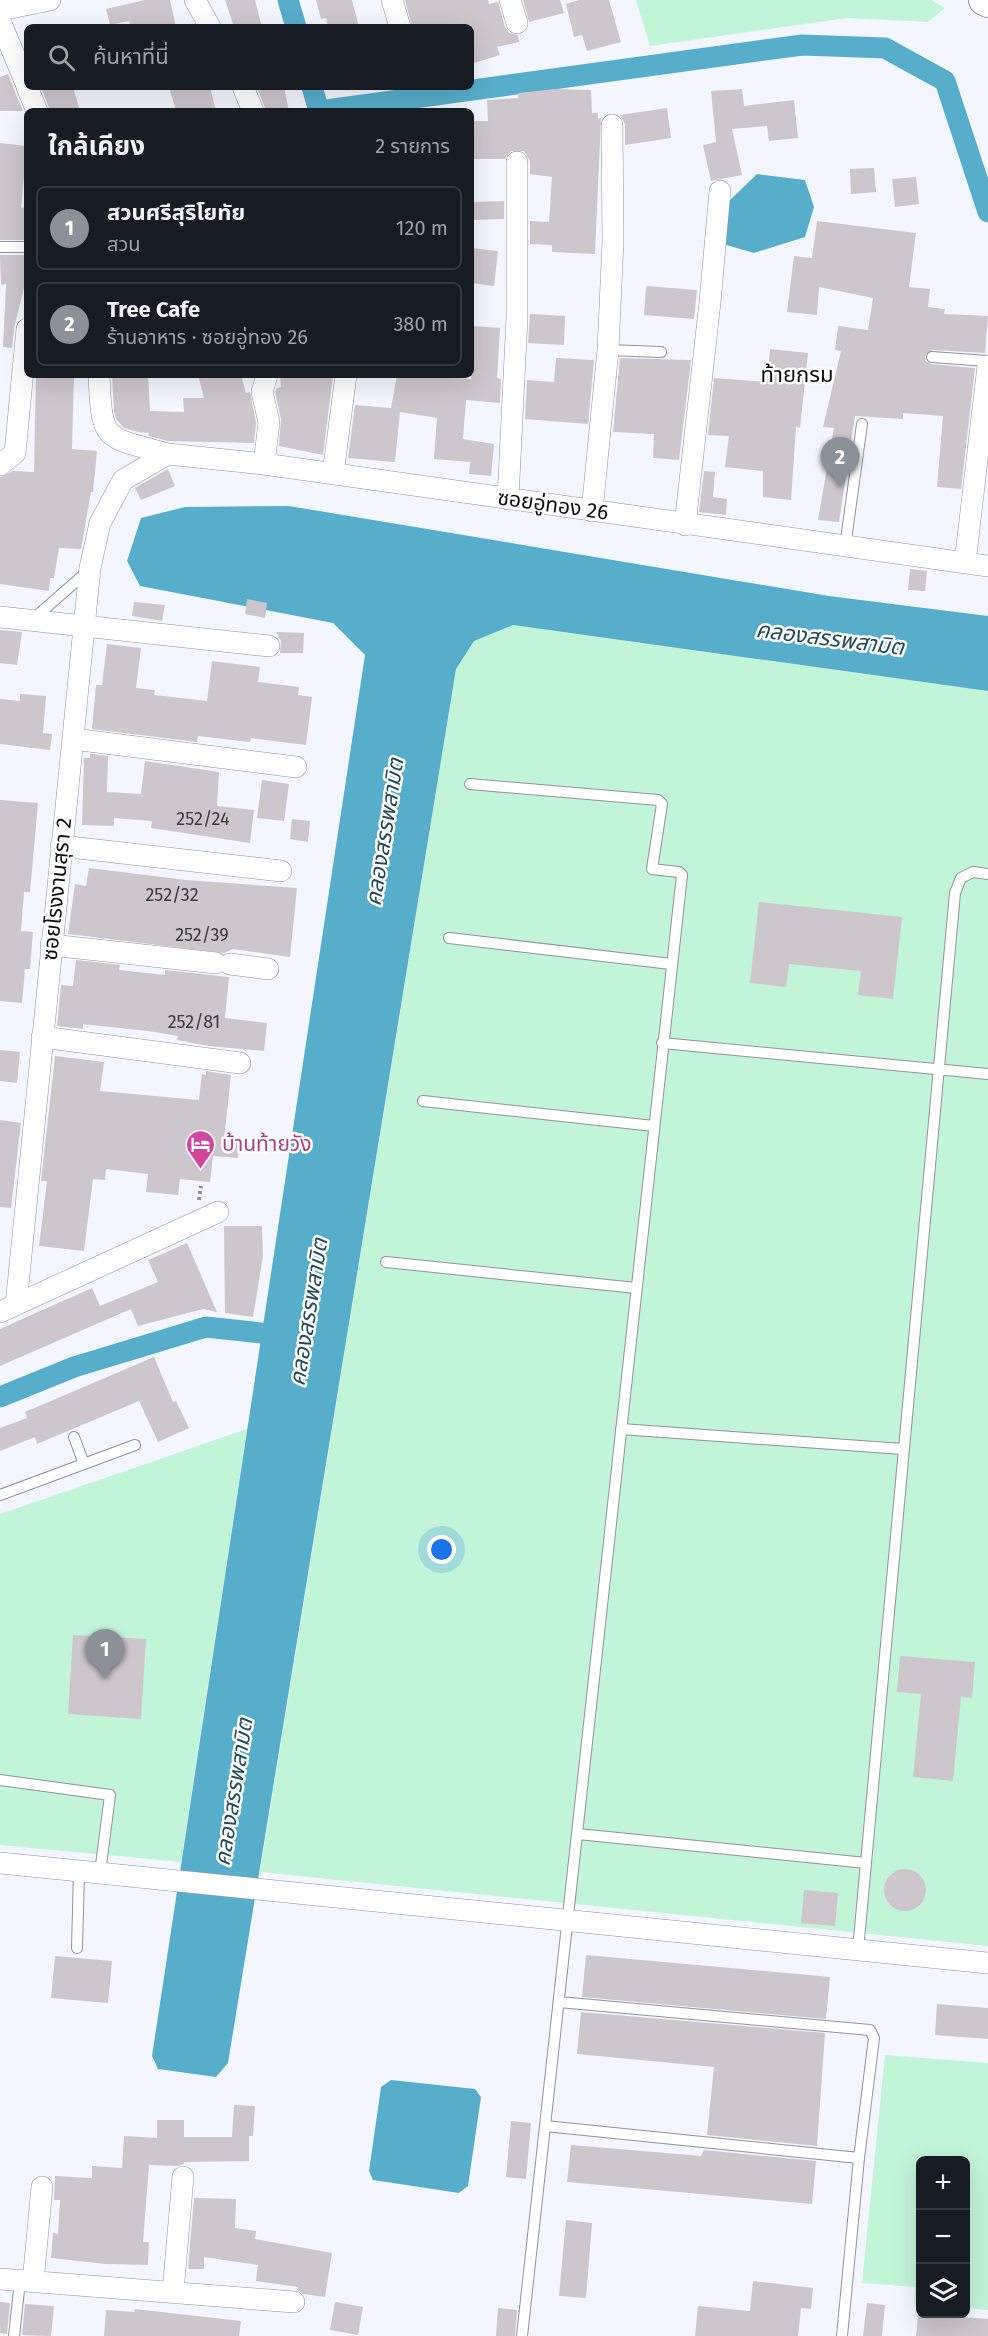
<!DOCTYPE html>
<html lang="th">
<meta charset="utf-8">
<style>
:root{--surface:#171b24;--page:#242831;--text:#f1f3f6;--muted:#9ea1a6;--line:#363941;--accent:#8c9099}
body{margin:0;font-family:"Fira Sans","Noto Sans Thai",sans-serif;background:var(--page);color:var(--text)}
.controls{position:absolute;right:18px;bottom:18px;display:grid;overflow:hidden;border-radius:9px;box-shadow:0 6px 24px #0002}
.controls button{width:54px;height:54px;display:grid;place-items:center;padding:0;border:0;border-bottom:2px solid var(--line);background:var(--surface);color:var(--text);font:30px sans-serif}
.you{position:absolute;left:442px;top:1550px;width:21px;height:21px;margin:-15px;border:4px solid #fff;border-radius:50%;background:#1a73e8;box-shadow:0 0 0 9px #1a73e833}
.badge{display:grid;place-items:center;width:39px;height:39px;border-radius:50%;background:var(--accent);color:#fff;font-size:20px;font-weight:700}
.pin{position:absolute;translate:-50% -50px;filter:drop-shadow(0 2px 3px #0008)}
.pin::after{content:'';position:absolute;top:32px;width:21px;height:18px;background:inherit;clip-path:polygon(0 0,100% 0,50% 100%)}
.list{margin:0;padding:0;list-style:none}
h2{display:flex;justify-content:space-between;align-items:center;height:78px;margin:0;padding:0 24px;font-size:26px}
h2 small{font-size:20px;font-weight:400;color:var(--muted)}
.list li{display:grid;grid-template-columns:39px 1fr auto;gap:18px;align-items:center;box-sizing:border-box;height:84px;margin:0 12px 12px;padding:0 12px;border:2px solid var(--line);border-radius:9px}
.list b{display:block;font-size:22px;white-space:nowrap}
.list p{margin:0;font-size:20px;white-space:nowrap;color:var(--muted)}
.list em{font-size:20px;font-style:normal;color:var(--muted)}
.icon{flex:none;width:33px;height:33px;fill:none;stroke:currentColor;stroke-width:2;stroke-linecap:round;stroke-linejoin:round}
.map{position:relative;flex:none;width:988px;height:2336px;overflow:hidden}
.search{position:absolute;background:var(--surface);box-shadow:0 6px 24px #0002;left:24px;top:24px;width:450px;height:66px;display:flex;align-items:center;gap:15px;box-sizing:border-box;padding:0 21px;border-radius:9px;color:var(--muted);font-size:22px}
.panel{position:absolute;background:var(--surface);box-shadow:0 6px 24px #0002;left:24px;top:108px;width:450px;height:270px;border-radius:9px}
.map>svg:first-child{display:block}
</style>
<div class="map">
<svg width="988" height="2336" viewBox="0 0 988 2336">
<rect width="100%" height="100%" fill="#f3f6ff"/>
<path fill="#c2f4d8" d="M636 0H931L945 8 928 22 847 18 650 46Z
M513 625 988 691V1946L260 1872 456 669 474 641Z
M247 1429 181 1862 0 1845V1514Z
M885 2055 988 2063V2310L966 2308V2160H920V2304H914L915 2287 862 2283Z"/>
<path fill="#57aeca" d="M757 174 805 180 814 207 805 237 754 253 723 244 727 203Z
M289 506 829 596 988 616V691L513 625 474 641 456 669 228 2063 216 2077 158 2069 152 2056 365 655 333 623 140 586 127 561 141 518 185 507Z
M391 2080 475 2089 481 2097 468 2186 459 2193 373 2180 369 2171 381 2087Z"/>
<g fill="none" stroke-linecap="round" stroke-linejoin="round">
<path stroke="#57aeca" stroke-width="21" d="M288 0 296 27
M312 87 319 111 802 45 885 48 945 81 988 212
M0 1397 74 1367 206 1327 289 1336"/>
</g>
<path fill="#cdc6cd" d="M145 0H170L176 27H131L129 21 110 25 106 9Z
M225 0H255L262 27H234Z
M316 0H352L359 27H328L326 18 321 19Z
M405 0H488L489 4 498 2 505 27 509 33 518 35 519 42 497 47 500 55 471 64V27H412Z
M523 0H560L564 13 529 22Z
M579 0H609L621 42 587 51 582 35 574 37 566 4Z
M8 74 15 92 23 111H0V77Z
M41 87H73L80 111H50Z
M169 87H210L216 111H176Z
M257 87H284L289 111H266Z
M556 89 591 90 592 113H598V119L601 118 595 254 552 252V245L530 244V221L549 222 552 177 530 174V161L524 151H511L505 159H471V121H488L487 100 518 98V93Z
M742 89 744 106 794 100 798 138 769 141 767 126 732 129 742 175 711 181 703 145 716 142 711 91Z
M667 108 671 138 625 145V124L620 115Z
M0 143 27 146 21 208 27 207V240H0Z
M874 168 876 192 851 194 850 169Z
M916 177 919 204 895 207 892 179Z
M504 201V219L471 220V202Z
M817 221 916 233 909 287 930 289 928 307 945 309 944 314 988 316 985 353 933 350 925 356 926 361 931 364 975 368 961 489 937 487 943 416 903 413V419L855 416 839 522 818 520 834 428 823 427 841 351 835 350 838 326 868 330 873 298 819 287 817 315 787 312 794 256 812 258Z
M471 248 498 251 494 286 471 283Z
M0 255H27V283L25 284 14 328 12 348 3 347 6 284 1 285Z
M646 286 697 290 694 319 644 315Z
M530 314 565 316 564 345 528 343Z
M471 326 500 328 497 378 501 379 500 403 466 400 463 439 494 444 491 476 469 474 470 462 434 459 437 418 400 412 395 462 348 458 355 405 391 408 397 375 471 379Z
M770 349 808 353 800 428 796 427 791 500 763 497V471L725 467 729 436 708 435 714 378 767 382Z
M556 358 594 360 588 424 525 419 527 380 554 382Z
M620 358 691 360 679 460 653 458 654 434 613 432Z
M36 375H74L72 449 97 451 93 492H91L81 549 59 548 54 578H50L49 591 0 584V477L13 471 34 472Z
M112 375H148L150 411 184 412 183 398H204L198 375H241L246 393 250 392 256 423 254 443 168 441 149 436V433L138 432 124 428 117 420 114 411Z
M280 375H333L323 455 279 446 281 419 275 392 277 388 281 387Z
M168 469 175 486 141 500 135 488Z
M704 471 715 472 713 497 727 499 726 515 699 512Z
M910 569 927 571 925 591 908 590Z
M247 599 267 603 265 618 245 614Z
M134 602 165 605 162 621 132 616Z
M0 630 22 632 17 665 0 663Z
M276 632 304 633 303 653H280L281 641Z
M107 644 141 648 136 688 155 690 154 695 207 701 212 661 260 667 258 682 299 687 298 695 312 697 306 745 251 738 250 742 198 736 197 742 92 729 96 685H102Z
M20 694 46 696 43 733 52 734 50 750 0 744V699L20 701Z
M90 754 108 756 107 792 141 794 145 761 219 772 217 806 254 810 250 843 151 828 152 821 114 818V826L82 825 84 758H90Z
M262 780 289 784 284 821 257 818Z
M0 800 38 803 30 892H24L21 931 33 932 30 969H25L22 1003 0 1001Z
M292 819 310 821 308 842 290 839Z
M89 868 186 880 297 888 290 957 233 949 224 953 68 934 75 884 86 886Z
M759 902 902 917 893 999 858 995 861 971 789 964 786 987 750 983Z
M76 960 120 965 119 970 165 975V970L229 977 225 1018 267 1023 264 1051 209 1046 177 1040 178 1036 148 1031 83 1024V1029L57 1026 61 985 73 986Z
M0 1050 20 1052 17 1083 0 1081Z
M55 1056 104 1062 100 1091 199 1100 202 1074 206 1075V1071L231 1075 224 1140 240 1141 238 1158 213 1156 210 1182 180 1179 178 1195 146 1192 148 1174 106 1169 105 1180 93 1179 84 1251 39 1246 47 1181H41Z
M0 1120 21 1123 11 1208 0 1207Z
M224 1226H262L263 1256 253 1317 225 1313Z
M187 1243 217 1312 203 1309 138 1326 131 1309 0 1366V1329L92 1288 100 1306 158 1282 148 1260Z
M154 1357 173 1402 176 1401 189 1428 158 1442 139 1401 37 1444 35 1437 0 1451V1428L27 1418 25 1412Z
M73 1635 146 1639 141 1719 68 1714Z
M900 1656 975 1662 972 1698 961 1697 953 1781 913 1777 921 1694 897 1692Z
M884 1890a21 21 0 1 1 42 0a21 21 0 1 1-42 0Z
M804 1890 838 1893 835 1926 801 1923Z
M586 1955 830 1977 826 2019 582 1997Z
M55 1956 112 1961 108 2003 51 1998Z
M937 2004 988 2008V2039L935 2035Z
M581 2012 825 2033 817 2146 707 2135 714 2067 577 2054Z
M234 2105 255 2106 253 2136H249V2161L184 2162V2164L178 2166 149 2165 143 2242H149L148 2265 106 2264 51 2258 53 2233 58 2234 60 2200H54L55 2176 92 2178V2166L122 2168 124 2136 157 2138V2120H184V2137H232Z
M511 2121 531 2123 526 2179 506 2177Z
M571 2145 701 2156 704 2150 816 2161 812 2204 567 2182Z
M194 2198 236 2199 235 2228 256 2231 255 2239 332 2253 325 2297 303 2294 297 2290 298 2287 256 2281 258 2265 204 2257V2269H188Z
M566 2220 592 2223 586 2298 559 2296Z
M753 2281 813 2288 811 2309 801 2308 798 2336H695L698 2306 750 2311Z
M0 2302 10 2303 7 2334 0 2333Z
M335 2302 363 2307 358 2335 330 2330Z
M867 2303 885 2305 882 2336H863Z
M25 2304 54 2306 51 2336 22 2335Z
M498 2308 517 2310 515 2336H496Z
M135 2309 241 2321 239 2336H104L106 2310 134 2312Z
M918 2314 988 2319V2336H916Z"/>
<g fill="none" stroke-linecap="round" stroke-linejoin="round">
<defs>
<path id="lane" d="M0 247H27
M608 350 661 352
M932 357 988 361
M845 547 862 424
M32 620 88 571
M470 784 658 800 662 804 652 869 679 872 682 875 522 2336
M449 938 671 964
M662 1043 988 1074
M423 1101 654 1126
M386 1262 636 1288
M621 1429 903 1449
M74 1437 84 1464
M0 1495 135 1445
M0 1780 110 1795 100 1873
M578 1834 866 1863
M77 1948 79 1871
M858 1950 955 893 961 878 973 872 988 874
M559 2002 870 2030 874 2038 859 2158 842 2336
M545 2126 859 2158
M14 2336 20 2281"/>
<path id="street" d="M195 0 210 27
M392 0 400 27
M510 0 517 23
M0 10 50 0
M0 21 27 86
M27 87 37 111
M243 87 253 111
M99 375C102 443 103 436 168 454
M264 464 269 422 262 392 267 375
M0 465 15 453 27 329
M333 474 346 375
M508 499 517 317V162
M592 511 608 350 613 241 612 125
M685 525 710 302 720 191
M965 563 988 366
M0 617 269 646
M73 739 296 767
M61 846 281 871
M51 945 216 963
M230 964 268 969
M42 1037 240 1063
M16 1305 90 568 100 523 123 480 168 454 264 464 988 566
M0 1312 218 1212
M0 1863 988 1963
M0 2279 294 2302
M33 2282 42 2187
M173 2292 183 2177"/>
<path id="secondary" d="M984 0 988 2"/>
</defs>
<use href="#lane" stroke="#90939b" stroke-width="12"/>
<use href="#street" stroke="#90939b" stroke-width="22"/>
<use href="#secondary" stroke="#90939b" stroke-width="32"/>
<path stroke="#8b8d93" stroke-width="4" stroke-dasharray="3 3" stroke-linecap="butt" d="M199 1200 201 1186"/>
<use href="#lane" stroke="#fff" stroke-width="10"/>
<use href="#street" stroke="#fff" stroke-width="21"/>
<use href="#secondary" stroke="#fff" stroke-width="30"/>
</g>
<defs>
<symbol id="hotel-pin" viewBox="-11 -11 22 30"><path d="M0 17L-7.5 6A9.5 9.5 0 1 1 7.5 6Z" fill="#d1479c" stroke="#fff"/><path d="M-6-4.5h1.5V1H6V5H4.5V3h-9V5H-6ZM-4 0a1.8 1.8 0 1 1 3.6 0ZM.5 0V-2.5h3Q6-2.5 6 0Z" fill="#fff"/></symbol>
</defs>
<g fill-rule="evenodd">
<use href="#hotel-pin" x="184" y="1128" width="33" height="45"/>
</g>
<g text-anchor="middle" stroke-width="5" stroke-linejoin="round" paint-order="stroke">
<g font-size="18" fill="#3c3a3e">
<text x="203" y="825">252/24</text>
<text x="172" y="901">252/32</text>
<text x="202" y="941">252/39</text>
<text x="194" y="1028">252/81</text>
</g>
<g font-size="21" fill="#0b0c0e" stroke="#fff">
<text transform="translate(553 505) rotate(8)" y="7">ซอยอู่ทอง 26</text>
<text transform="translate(57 889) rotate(-84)" y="7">ซอยโรงงานสุรา 2</text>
</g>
<g font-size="21" fill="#b23c85" stroke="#fff" text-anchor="start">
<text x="222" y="1151">บ้านท้ายวัง</text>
</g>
<g font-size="22" fill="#0b0c0e" stroke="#fff">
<text x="797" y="382">ท้ายกรม</text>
</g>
<g font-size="22" font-style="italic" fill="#234b57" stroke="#fff">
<text transform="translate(830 638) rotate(7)" y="8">คลองสรรพสามิต</text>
<text transform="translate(384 832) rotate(-81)" y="8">คลองสรรพสามิต</text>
<text transform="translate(308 1312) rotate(-81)" y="8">คลองสรรพสามิต</text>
<text transform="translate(233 1792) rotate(-81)" y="8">คลองสรรพสามิต</text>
</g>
</g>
</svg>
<div class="controls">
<button>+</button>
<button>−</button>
<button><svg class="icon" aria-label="layers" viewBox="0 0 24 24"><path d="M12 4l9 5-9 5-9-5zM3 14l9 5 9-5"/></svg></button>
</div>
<div class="you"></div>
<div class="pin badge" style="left:105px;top:1679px">1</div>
<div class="pin badge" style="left:840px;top:487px">2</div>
<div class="search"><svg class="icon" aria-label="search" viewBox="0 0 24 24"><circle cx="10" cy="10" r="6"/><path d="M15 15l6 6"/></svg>ค้นหาที่นี่</div>
<section class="panel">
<h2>ใกล้เคียง<small>2 รายการ</small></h2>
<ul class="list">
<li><span class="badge">1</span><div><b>สวนศรีสุริโยทัย</b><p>สวน</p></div><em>120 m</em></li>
<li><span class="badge">2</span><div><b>Tree Cafe</b><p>ร้านอาหาร · ซอยอู่ทอง 26</p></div><em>380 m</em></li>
</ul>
</section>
</div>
